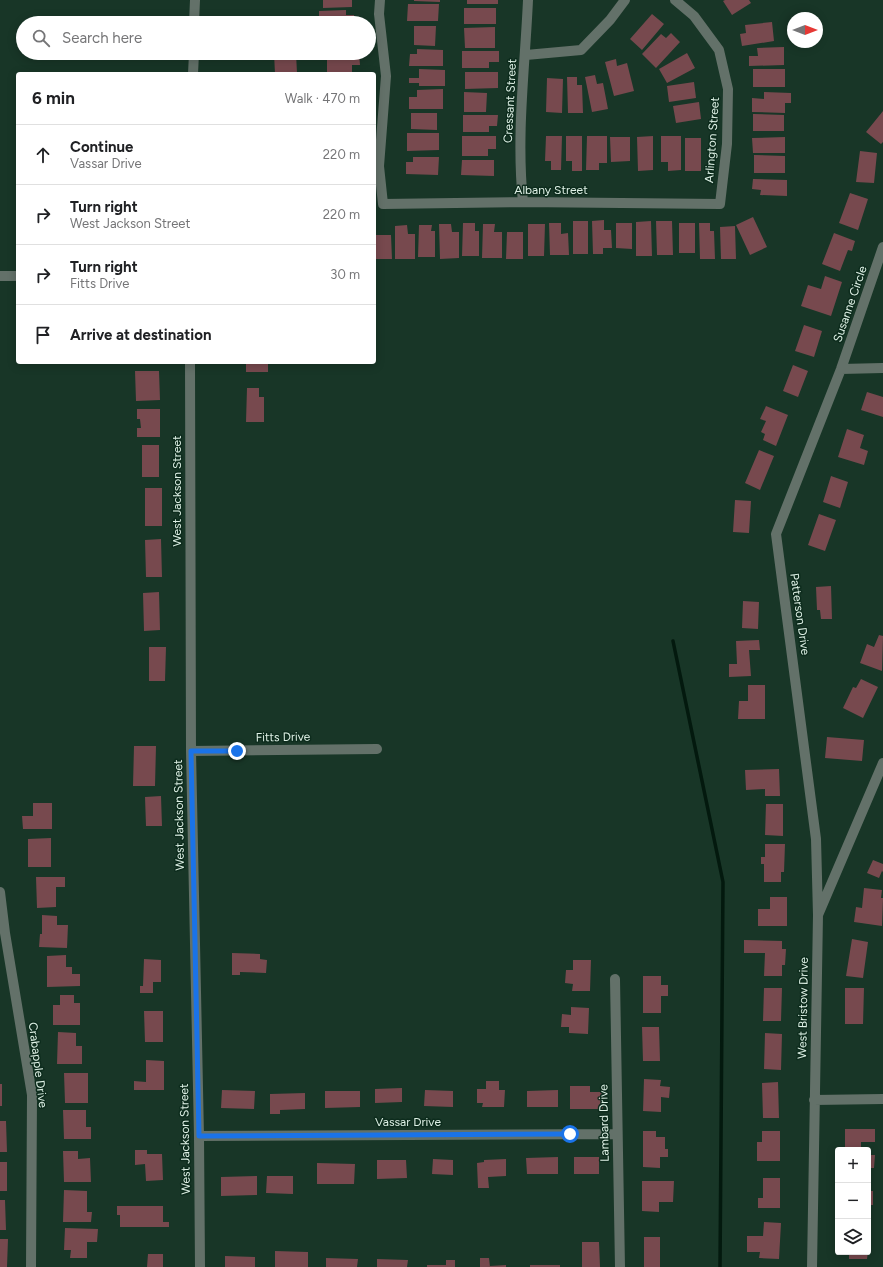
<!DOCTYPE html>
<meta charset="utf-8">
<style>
:root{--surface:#fff;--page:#f2f2f2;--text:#202124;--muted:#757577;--line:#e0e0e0}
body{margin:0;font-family:Figtree,sans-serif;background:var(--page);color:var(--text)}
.controls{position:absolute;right:12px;bottom:12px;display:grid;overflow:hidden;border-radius:4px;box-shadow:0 2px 10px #0003}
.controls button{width:36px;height:36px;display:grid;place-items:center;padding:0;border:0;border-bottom:1px solid var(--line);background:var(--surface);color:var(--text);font:20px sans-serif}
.compass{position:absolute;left:787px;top:12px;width:36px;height:36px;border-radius:50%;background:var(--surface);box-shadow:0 2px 10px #0003;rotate:90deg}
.stop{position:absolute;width:12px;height:12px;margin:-9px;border:3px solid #1a73e8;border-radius:50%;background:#fff}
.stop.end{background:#1a73e8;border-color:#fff;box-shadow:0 1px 4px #0008}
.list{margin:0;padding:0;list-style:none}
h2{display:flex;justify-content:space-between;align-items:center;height:52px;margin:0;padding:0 16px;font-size:17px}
h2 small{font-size:13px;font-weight:400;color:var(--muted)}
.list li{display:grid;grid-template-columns:26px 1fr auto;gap:12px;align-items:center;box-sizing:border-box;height:60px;padding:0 16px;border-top:1px solid var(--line)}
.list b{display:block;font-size:15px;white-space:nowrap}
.list p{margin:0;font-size:13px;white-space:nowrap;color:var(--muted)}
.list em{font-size:13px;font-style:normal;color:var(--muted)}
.icon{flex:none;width:22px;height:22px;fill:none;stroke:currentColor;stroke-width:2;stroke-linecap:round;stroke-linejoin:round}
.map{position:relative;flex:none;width:883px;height:1267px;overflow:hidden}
.search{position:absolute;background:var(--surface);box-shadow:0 2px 10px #0003;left:16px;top:16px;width:360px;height:44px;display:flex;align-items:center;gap:10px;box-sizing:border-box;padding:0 14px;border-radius:22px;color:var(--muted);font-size:15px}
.panel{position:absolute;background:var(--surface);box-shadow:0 2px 10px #0003;left:16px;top:72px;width:360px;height:292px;border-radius:4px}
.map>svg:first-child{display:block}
</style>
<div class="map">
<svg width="883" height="1267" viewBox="0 0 883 1267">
<rect width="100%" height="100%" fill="#183627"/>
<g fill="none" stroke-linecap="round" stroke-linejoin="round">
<path stroke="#03190e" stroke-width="3.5" d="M673 641 723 882 720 1267"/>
</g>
<path fill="#77494e" d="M323 0H352V7L323 8Z
M414 0H440V2L414 1Z
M467 0H498V4H467Z
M725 0H749L751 3 732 15 723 1Z
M408 4H439L438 21H407Z
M464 8H496V24H464Z
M346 10V15H354V22L319 23V11Z
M652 14 664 24 642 50 630 39Z
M772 22 774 41 742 46 740 34 746 33 745 25Z
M414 26H436L435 46 414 45Z
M495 27V48H465L464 28Z
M671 33 680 42 656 68 642 54 661 34 666 38Z
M784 47V65L749 66V56H758L757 48Z
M417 49 443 50V66H409L410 54H417Z
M462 51H499V62H489V68H462Z
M274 53H296L297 73 275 74Z
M327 53H359L360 65H352V72H327Z
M687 53 695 68 667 83 659 69Z
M616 59 617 66 627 63 634 91 614 96 605 62Z
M419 69 445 70V86H419V83H409V78H419Z
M753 69H785V87H753Z
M465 72H498V88L465 89Z
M595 75 597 84 603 83 608 109 592 112 585 77Z
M567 77H577V85H582L583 113H568Z
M547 78 563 79 562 113 546 112Z
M694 82 696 98 669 102 667 86Z
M443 89V109H409V97H417V90Z
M464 92 487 93 486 112H464Z
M764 92 791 93V103H785V113L752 112V98L764 99Z
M699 102 701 119 676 123 673 106Z
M883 111V142L881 144 866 132Z
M411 113H437V130L411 129Z
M753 114 784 115V131H753Z
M463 115H498L497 126H489V132H463Z
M407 133H439V150L407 151Z
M462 136H496V149H488V156H462Z
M546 136H562L561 170H551V161H545Z
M566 136H582V171H572V161H566Z
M587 136H607V163H599V170H586Z
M653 136V170L638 171 637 137Z
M661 136H681V170L668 171V162H661Z
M610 137H630V161L611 162Z
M785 137V153H753L752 138Z
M685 138H701V171H685Z
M860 151 877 153 874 183 856 182Z
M754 155 785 156V173H754Z
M413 157H439L438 175 406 174V162H413Z
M462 160H494V176L461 175Z
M753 179 787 180V196L760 195 761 190 752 189Z
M850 193 868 199 858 230 839 223Z
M753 217 767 247 750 255 736 225Z
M604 220V230H611L612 248H603V254H593L592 221Z
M573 221H588V254H573Z
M651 221 652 256H636V222Z
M656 221H672L673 255H657Z
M463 223H475V231H479V256H462Z
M549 223H561V234L568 233 569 255H550Z
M616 223H632V249L616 248Z
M679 223H695V253H679Z
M699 223H710V231H714L715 259H700Z
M439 224H451L452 232H459V258L440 259Z
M483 224H495L494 232H502V258H482Z
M528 224H545L544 256H528Z
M407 225 408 234H415V259H395V226Z
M419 225H432L431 231H435V257H418Z
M735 226 736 259H721L720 227Z
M507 232H523V259H506Z
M834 233 855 241 852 251 848 250 840 271 822 264Z
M375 235H391L392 259H376Z
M825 276 842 282 831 316 801 306 808 285 821 289Z
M804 325 822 331 814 357 795 351Z
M246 362H264V364H268V372H246Z
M793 365 808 371 798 397 783 391Z
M135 371H159L160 400 136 401Z
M247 388H259V397H264V422H246Z
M867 392 883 397V417L861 410Z
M766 406 788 415 776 446 763 440 765 434 761 432 766 421 760 419Z
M137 409H160V437H137V428H141L140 419H137Z
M847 429 864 435 860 448 868 451 864 465 838 457Z
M142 445H159V477H142Z
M759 450 774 456 760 490 745 483Z
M831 476 848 482 840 508 823 502Z
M145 488H162V526H145Z
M735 500 751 501 749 533 733 532Z
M819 514 836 520 825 551 808 545Z
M161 539 162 577H146L145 540Z
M831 586 832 619H821L820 610H817L816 587Z
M159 592 160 630 144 631 143 593Z
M743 601 759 602 758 629 742 628Z
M879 635 883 636 882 671 860 663 867 644 874 647Z
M759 640 760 650H749L751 676 729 677V664H737L736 641Z
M149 647H166L165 681H149Z
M861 679 878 687 863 718 843 708 853 687 856 688Z
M748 685H765V719H738L739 701H748Z
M827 737 864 740 862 761 825 758Z
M134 746H156L155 786H133Z
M779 769 780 796H765V789L746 790 745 770Z
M161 796 162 826H146L145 797Z
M33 803H52V829H23L22 816H33Z
M766 804H783V836L765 835Z
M51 838V867H28V839Z
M765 844H785L784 872H781V882H764V864H761V857H765Z
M873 860 883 864V872L882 871 879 878 867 873Z
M36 877H65V887H56V907L37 908Z
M864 888 882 890 881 898H883L882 926 854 922 856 907 862 908Z
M770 897H787V926H758V909H770Z
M42 915 57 916V925H68L67 948 39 947 40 934H42Z
M852 939 868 942 863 978 846 976Z
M744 940 782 941V949H786L785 965H782V976H764L765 953H744Z
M232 953 260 954V959L267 960 266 973 240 972V975H232Z
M66 955V967H72V974H80V986L47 987V956Z
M144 959 161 960V982H153V993H140V986H143Z
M573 960H591L590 991H572L573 984 565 983 566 970H573Z
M643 976H661V985H668V996H661V1013H643Z
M764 988H782L781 1021H763Z
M845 988H864L863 1024H845Z
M60 995H74V1003H80V1025H53V1005H60Z
M571 1007 589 1008 588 1034 569 1033V1027H561L562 1014 571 1015Z
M144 1011H163V1042H145Z
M642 1027H659L660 1061H643Z
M58 1032 76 1033V1046H82V1064H57Z
M765 1033 782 1034 781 1070 764 1069Z
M146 1060 164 1061V1090H134V1081L146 1082Z
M64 1073H88V1103H65Z
M644 1079 661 1080 660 1086 670 1087 669 1098 661 1097V1112L643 1111Z
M486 1081H499V1090H505L504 1107H482L483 1103H477V1089H486Z
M778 1082 779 1118H763L762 1083Z
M0 1084H2V1106H0Z
M570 1086H590V1092H603V1109H570Z
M402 1088V1102L375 1103V1089Z
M222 1090 255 1091 254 1109 221 1108Z
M425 1090 453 1091V1107L424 1106Z
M558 1090V1107H527V1091Z
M325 1091H360V1107L325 1108Z
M305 1093V1109L280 1110V1114H270V1094Z
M63 1110H86V1127H91V1139H64Z
M0 1121H6L7 1152H0Z
M845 1129H875V1142H861V1150H845Z
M643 1131H656V1137H665V1149H668V1157H660V1168L643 1167Z
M762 1131H780V1161H757V1142H762Z
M135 1150H147V1154H162L163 1180 146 1181 145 1164 135 1165Z
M63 1151H78V1159L90 1158 91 1182H64Z
M868 1155H875L874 1168H868Z
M558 1157V1174H527L526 1158Z
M574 1157H599V1174H574Z
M433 1159 453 1160V1175L432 1174Z
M506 1159V1176L488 1177 489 1188H478L477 1163 484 1162V1160Z
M377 1160H406L407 1178 377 1179Z
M0 1162H7V1191H0Z
M317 1163 355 1164 354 1184H317Z
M257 1176V1195L221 1196V1177Z
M267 1176H293V1194L266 1193Z
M763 1178H780V1208H758V1198H763Z
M642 1181H674L673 1202H659V1212L642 1211Z
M64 1190 87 1191V1212H92L91 1222H63Z
M868 1191H873V1205H868Z
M0 1200H5L6 1230H0Z
M117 1206H163V1222H169V1227H120V1215H117Z
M764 1222 781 1223 779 1259 759 1258 760 1252H747V1236H763Z
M65 1228 98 1229 97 1242H87V1258H70L71 1250H64Z
M644 1237H660V1267H644Z
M0 1239H8L7 1267H0Z
M582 1242H599L600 1267H582Z
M275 1251 308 1252V1267H275Z
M849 1252H868L867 1259H849Z
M148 1254H163V1267H147Z
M225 1256 255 1257V1267H225Z
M326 1258 358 1259 357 1267H326Z
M480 1258H489L490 1267H480Z
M377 1259 408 1260 407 1267H377Z
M446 1260H455V1267H427V1265H446Z
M506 1265V1267H490V1266Z
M530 1265H560V1267H530Z"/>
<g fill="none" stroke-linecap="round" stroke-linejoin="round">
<path stroke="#637169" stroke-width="10" d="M380 0 379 14 386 76 379 166 383 204 523 202 720 204 727 144 728 89 719 50 694 16 675 0
M194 23 195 0
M526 55 581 50 610 20 625 0
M193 74 194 53
M523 202C516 135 525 67 528 0
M0 276H18
M190 362 191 751 199 1136 200 1267
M841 369 883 368
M191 751 377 749
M0 892 5 933 32 1095 31 1267
M818 915 816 839 776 534 841 369 883 247
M615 979 620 1267
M814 1100 883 1099
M199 1136 617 1134
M812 1267 818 915 883 763"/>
</g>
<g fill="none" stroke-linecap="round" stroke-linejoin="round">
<path stroke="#1a73e8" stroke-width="5" d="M237 751H191L199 1136 570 1134"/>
</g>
<g text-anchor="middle" stroke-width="3" stroke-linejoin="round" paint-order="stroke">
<g font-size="12" fill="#def0e5" stroke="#0d2c1d">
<text transform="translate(510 101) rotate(-87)" y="4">Cressant Street</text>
<text transform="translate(712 140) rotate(-86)" y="4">Arlington Street</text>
<text x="551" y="194">Albany Street</text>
<text transform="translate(850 304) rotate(-71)" y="4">Susanne Circle</text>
<text transform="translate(177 491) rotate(-90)" y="4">West Jackson Street</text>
<text transform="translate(800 614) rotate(82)" y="4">Patterson Drive</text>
<text transform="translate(283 737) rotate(-1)" y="4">Fitts Drive</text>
<text transform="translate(179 815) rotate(-91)" y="4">West Jackson Street</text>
<text transform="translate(803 1008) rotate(-89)" y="4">West Bristow Drive</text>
<text transform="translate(38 1065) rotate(83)" y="4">Crabapple Drive</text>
<text x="408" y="1126">Vassar Drive</text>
<text transform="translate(604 1123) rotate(-91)" y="4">Lambard Drive</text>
<text transform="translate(185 1139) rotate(-91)" y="4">West Jackson Street</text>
</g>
</g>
</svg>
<div class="controls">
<button>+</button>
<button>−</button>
<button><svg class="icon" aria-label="layers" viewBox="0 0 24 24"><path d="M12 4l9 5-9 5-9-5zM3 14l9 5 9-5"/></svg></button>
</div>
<svg class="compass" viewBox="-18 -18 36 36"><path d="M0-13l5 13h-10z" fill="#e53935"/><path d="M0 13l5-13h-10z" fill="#757577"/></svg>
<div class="stop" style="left:570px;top:1134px"></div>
<div class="stop end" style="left:237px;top:751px"></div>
<div class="search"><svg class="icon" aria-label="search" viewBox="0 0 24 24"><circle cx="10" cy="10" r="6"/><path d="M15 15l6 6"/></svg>Search here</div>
<section class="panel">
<h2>6 min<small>Walk · 470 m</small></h2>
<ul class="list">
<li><svg class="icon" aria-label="ahead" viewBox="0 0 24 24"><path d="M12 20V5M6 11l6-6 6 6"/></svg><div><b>Continue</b><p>Vassar Drive</p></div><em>220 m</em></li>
<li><svg class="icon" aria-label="right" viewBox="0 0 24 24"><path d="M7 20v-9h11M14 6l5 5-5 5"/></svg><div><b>Turn right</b><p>West Jackson Street</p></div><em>220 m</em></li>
<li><svg class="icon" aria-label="right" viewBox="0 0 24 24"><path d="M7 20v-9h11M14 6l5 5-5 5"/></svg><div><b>Turn right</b><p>Fitts Drive</p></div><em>30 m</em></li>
<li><svg class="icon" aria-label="arrive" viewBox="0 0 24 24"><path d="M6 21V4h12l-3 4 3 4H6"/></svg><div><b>Arrive at destination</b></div></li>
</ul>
</section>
</div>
